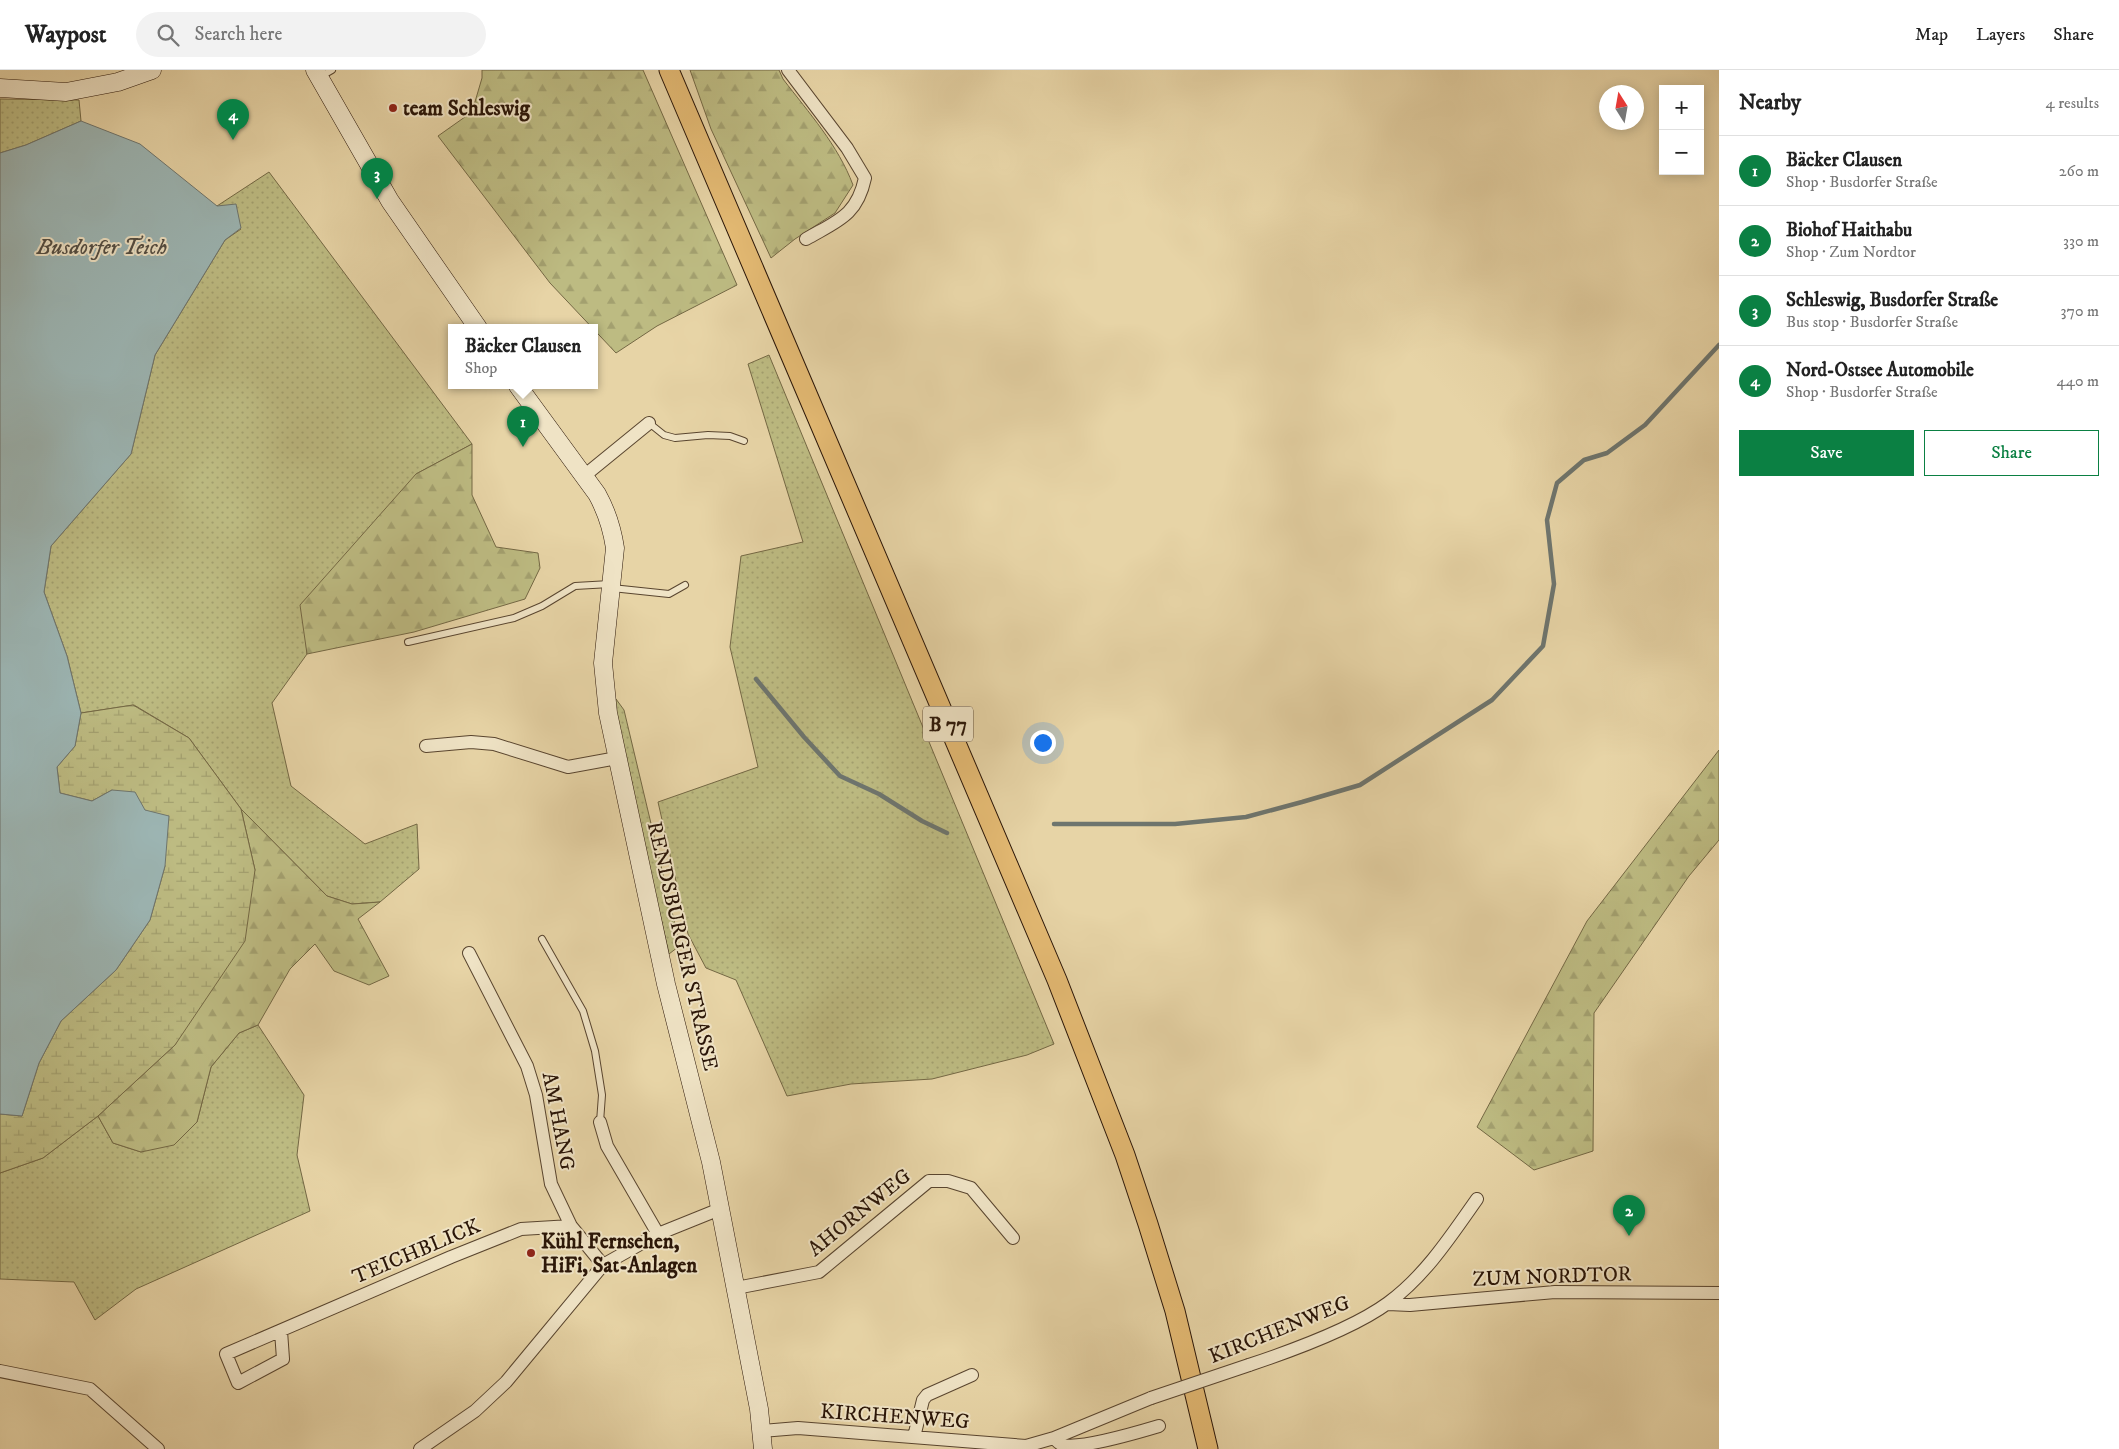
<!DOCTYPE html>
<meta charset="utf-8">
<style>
:root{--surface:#fff;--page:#f2f2f2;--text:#222;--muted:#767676;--line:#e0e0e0;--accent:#0b8043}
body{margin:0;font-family:"IM FELL DW Pica",serif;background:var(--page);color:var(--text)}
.controls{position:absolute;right:15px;top:15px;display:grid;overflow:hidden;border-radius:0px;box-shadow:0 2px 12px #0003}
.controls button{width:45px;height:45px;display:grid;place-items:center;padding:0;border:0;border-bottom:1px solid var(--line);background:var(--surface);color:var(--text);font:25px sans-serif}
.compass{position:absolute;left:1599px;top:15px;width:45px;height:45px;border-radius:50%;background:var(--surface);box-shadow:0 2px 12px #0003;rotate:349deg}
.you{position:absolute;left:1042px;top:672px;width:18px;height:18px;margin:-12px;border:4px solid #fff;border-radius:50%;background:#1a73e8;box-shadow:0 0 0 8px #1a73e833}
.badge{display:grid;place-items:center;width:32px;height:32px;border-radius:50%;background:var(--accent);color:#fff;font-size:16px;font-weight:700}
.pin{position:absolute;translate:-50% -41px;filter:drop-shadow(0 1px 2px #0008)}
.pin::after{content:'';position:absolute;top:26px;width:18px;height:15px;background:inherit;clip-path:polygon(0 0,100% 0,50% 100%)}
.popup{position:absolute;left:448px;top:254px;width:150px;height:65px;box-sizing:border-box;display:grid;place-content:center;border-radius:0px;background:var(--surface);filter:drop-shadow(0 1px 4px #0005);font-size:16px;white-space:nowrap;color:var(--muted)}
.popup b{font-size:19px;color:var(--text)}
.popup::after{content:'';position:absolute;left:50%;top:100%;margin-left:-10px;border:10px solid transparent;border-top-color:var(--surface)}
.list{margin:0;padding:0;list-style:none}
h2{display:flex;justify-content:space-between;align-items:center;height:65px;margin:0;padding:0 20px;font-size:21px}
h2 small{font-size:16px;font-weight:400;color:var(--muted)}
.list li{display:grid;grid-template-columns:32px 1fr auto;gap:15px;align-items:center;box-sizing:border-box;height:70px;padding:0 20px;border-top:1px solid var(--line)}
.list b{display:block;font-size:19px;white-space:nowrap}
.list p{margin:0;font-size:16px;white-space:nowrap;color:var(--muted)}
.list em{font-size:16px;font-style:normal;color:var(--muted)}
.actions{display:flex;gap:10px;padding:15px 20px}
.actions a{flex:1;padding:11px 0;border:1px solid var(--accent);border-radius:0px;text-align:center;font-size:18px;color:var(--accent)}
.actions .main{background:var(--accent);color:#fff}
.icon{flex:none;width:28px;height:28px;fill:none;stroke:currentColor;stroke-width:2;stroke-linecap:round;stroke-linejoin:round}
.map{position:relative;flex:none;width:1719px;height:1379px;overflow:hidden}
header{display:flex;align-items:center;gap:30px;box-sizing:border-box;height:70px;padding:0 25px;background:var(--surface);border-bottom:1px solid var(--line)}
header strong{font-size:24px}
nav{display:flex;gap:28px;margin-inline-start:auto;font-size:18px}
.search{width:350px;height:45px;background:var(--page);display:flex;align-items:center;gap:12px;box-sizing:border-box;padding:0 18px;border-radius:28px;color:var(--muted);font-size:19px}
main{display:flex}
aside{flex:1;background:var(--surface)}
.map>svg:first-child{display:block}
</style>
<header>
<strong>Waypost</strong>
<div class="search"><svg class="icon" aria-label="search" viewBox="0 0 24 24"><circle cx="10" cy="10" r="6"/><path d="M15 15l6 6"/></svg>Search here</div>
<nav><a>Map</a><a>Layers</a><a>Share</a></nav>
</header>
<main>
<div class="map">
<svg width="1719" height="1379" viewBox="0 0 1719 1379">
<defs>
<pattern id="grass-dots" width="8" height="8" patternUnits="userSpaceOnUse" patternTransform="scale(1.25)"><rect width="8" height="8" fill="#bdbb82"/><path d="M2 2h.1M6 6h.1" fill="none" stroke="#a3a06f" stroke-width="1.8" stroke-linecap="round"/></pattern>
<pattern id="forest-firs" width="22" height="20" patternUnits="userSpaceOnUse" patternTransform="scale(1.25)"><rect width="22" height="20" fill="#bdbb82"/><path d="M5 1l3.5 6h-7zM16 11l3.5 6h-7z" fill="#a3a06f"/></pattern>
<pattern id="wetland-marsh" width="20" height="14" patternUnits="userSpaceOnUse" patternTransform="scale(1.25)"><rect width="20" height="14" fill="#bdbb82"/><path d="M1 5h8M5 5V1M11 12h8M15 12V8" fill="none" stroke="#a3a06f"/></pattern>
</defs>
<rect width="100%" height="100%" fill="#e7d4a6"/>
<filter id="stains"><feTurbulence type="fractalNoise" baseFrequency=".004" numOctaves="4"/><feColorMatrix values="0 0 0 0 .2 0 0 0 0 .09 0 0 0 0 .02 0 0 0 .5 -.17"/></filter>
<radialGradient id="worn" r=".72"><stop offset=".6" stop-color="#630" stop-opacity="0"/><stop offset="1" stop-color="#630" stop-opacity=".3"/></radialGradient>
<path fill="url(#grass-dots)" stroke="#746844" d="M0 29 79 30 81 51 26 75 0 83Z
M269 102 472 374 416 404 306 573 307 584 272 633 291 716 365 774 417 754 419 799 380 832 352 834 327 826 241 739 189 668 134 635 81 643 67 586 44 522 51 476 131 384 155 285 225 170 241 159 217 136Z
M769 285 1054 974 1027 985 932 1009 851 1014 787 1026 736 910 706 898 688 864 658 732 758 697 730 577 741 486 803 472 748 294Z
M616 629 624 640 678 867V877L669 884 611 631Z
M258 955 304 1025 297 1085 310 1141 136 1219 95 1250 74 1212 0 1209V1103L43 1088 98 1046 113 1073 141 1082 197 1052 211 997 239 963Z"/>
<path fill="url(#forest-firs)" stroke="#746844" d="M482 0H643L737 215 657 256 616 283 550 213 438 66 472 42 482 8Z
M690 0H779L783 9C809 43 838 75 853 115L835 143 795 169 771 188 711 59Z
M472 374V425L496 477 538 483 540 498 525 529 414 562 307 584 300 535 416 404Z
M1719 680V770L1689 806 1594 943 1593 1081 1534 1100 1477 1057 1587 851Z
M241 739 327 826 352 834 380 832 358 849 389 906 369 915 334 901 315 874 290 899 258 955 239 963 211 997 197 1052 174 1075 141 1082 113 1073 98 1046 175 975 255 800Z"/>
<path fill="url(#wetland-marsh)" stroke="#746844" d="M133 635 189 668 241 739 255 800 245 871 175 975 98 1046 43 1088 0 1103V1044L22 1046 39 993 61 951 116 900 150 850 165 796 145 740 112 720 92 731 60 723 57 697 75 676 81 643Z"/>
<path fill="#9cb5b3" stroke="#6e756e" d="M81 51 140 74 217 136 236 134 241 158 225 170 155 285 131 384 51 476 44 522 67 586 81 643 75 676 57 697 60 723 92 731 112 720 135 722 145 740 169 746 165 796 150 850 116 900 61 951 39 993 22 1046 0 1044V83L26 75Z"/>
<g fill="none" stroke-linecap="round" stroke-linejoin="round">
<path stroke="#6e756e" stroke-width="4.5" d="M756 609 804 667 840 706 879 724 922 751 947 763
M1054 754H1175L1246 747 1302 732 1360 715 1492 630 1543 576 1554 514 1547 450 1557 413 1584 390 1607 383 1645 355 1719 275"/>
<defs>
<path id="lane" d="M320 7 332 0
M649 353 664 365 675 368 708 365 730 366 744 371
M612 518 669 524 685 515
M408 572 514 548 542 536 575 516 610 514
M542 869 583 941 595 981 602 1025 600 1052"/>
<path id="street" d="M788 0 847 78 865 108C857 146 837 151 806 169
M584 406 649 353
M426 676 471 672 494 674 568 697 617 688
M469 883 527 996 536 1025 551 1114 571 1156 603 1195
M600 1052 607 1076 658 1164
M736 1218 819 1202 929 1111H948L971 1118 1013 1168
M1388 1234 1410 1235 1555 1222 1719 1223
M281 1261 283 1289 238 1313 226 1284 451 1187 521 1159 571 1156
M1249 1295C1291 1281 1354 1258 1388 1233 1425 1206 1451 1166 1477 1129
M0 1301 90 1319 158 1379
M761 1361 798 1358 1026 1376 1054 1368 1151 1328
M914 1367 923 1330 927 1325 972 1305
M1054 1368C1057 1371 1059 1374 1063 1375 1082 1379 1139 1362 1159 1356
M420 1379 475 1341 506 1312 603 1195 658 1164 720 1139"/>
<path id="secondary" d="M315 0 390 131 478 258
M0 18 66 22 118 12 152 0
M518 316 597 424C607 442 612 458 615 478L603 593 608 643 666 914 711 1092 759 1339 763 1379"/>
<path id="primary" d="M669 0 1057 910 1125 1085 1148 1154 1175 1241 1208 1379"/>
</defs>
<use href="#lane" stroke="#59452f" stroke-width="8"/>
<use href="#street" stroke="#59452f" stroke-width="14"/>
<use href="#secondary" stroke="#2a1507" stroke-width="19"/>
<use href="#primary" stroke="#2a1507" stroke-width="21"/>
<use href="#lane" stroke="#efe3c5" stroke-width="6"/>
<use href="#street" stroke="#efe3c5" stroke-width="12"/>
<use href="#secondary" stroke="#efe3c5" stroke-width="18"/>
<use href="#primary" stroke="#e4ba73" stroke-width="19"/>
<defs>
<path id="street-bridge" d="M1151 1328 1249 1295"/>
</defs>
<use href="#street-bridge" stroke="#59452f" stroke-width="14" stroke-linecap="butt"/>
<use href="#street-bridge" stroke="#efe3c5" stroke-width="12"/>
</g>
<g fill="#8f2418" stroke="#efe3c5" stroke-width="2">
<circle cx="393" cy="38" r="5"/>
<circle cx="531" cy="1183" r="5"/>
</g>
<g text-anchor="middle" stroke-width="4" stroke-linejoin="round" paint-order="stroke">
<rect fill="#efe3c5" stroke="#655340" stroke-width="1" x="923" y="636.5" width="50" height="35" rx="4"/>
<g font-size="20" font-weight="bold" fill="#2a1507">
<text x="948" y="661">B 77</text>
</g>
<g font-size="21" font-weight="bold" fill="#2a1507" stroke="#efe3c5" text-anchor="start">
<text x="403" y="45">team Schleswig</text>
<text x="541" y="1178">Kühl Fernsehen,<tspan x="541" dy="24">HiFi, Sat-Anlagen</tspan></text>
</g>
<g font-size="21" fill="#2a1507" stroke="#efe3c5">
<text transform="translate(683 876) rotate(77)" y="7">RENDSBURGER STRASSE</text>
<text transform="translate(559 1051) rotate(79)" y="7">AM HANG</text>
<text transform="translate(859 1142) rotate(-39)" y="7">AHORNWEG</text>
<text transform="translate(416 1181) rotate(-23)" y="7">TEICHBLICK</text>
<text transform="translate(1552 1206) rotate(-2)" y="7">ZUM NORDTOR</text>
<text transform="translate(1279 1259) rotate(-22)" y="7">KIRCHENWEG</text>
<text transform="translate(895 1346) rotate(4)" y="7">KIRCHENWEG</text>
</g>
<g font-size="22" font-style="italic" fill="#524d43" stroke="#efe3c5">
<text x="102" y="184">Busdorfer Teich</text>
</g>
</g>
<rect width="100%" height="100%" filter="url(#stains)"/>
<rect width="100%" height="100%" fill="url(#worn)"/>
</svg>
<div class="controls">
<button>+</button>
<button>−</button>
</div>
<svg class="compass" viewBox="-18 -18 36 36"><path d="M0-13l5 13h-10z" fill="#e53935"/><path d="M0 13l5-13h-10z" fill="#767676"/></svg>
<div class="you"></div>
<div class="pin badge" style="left:523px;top:377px">1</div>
<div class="popup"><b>Bäcker Clausen</b>Shop</div>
<div class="pin badge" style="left:1629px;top:1166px">2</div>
<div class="pin badge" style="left:377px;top:129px">3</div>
<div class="pin badge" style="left:233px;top:70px">4</div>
</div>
<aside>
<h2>Nearby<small>4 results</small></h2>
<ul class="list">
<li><span class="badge">1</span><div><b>Bäcker Clausen</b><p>Shop · Busdorfer Straße</p></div><em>260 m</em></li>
<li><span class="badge">2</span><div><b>Biohof Haithabu</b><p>Shop · Zum Nordtor</p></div><em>330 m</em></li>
<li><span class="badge">3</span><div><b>Schleswig, Busdorfer Straße</b><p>Bus stop · Busdorfer Straße</p></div><em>370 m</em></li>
<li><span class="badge">4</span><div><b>Nord-Ostsee Automobile</b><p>Shop · Busdorfer Straße</p></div><em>440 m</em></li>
</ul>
<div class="actions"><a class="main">Save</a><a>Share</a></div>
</aside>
</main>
